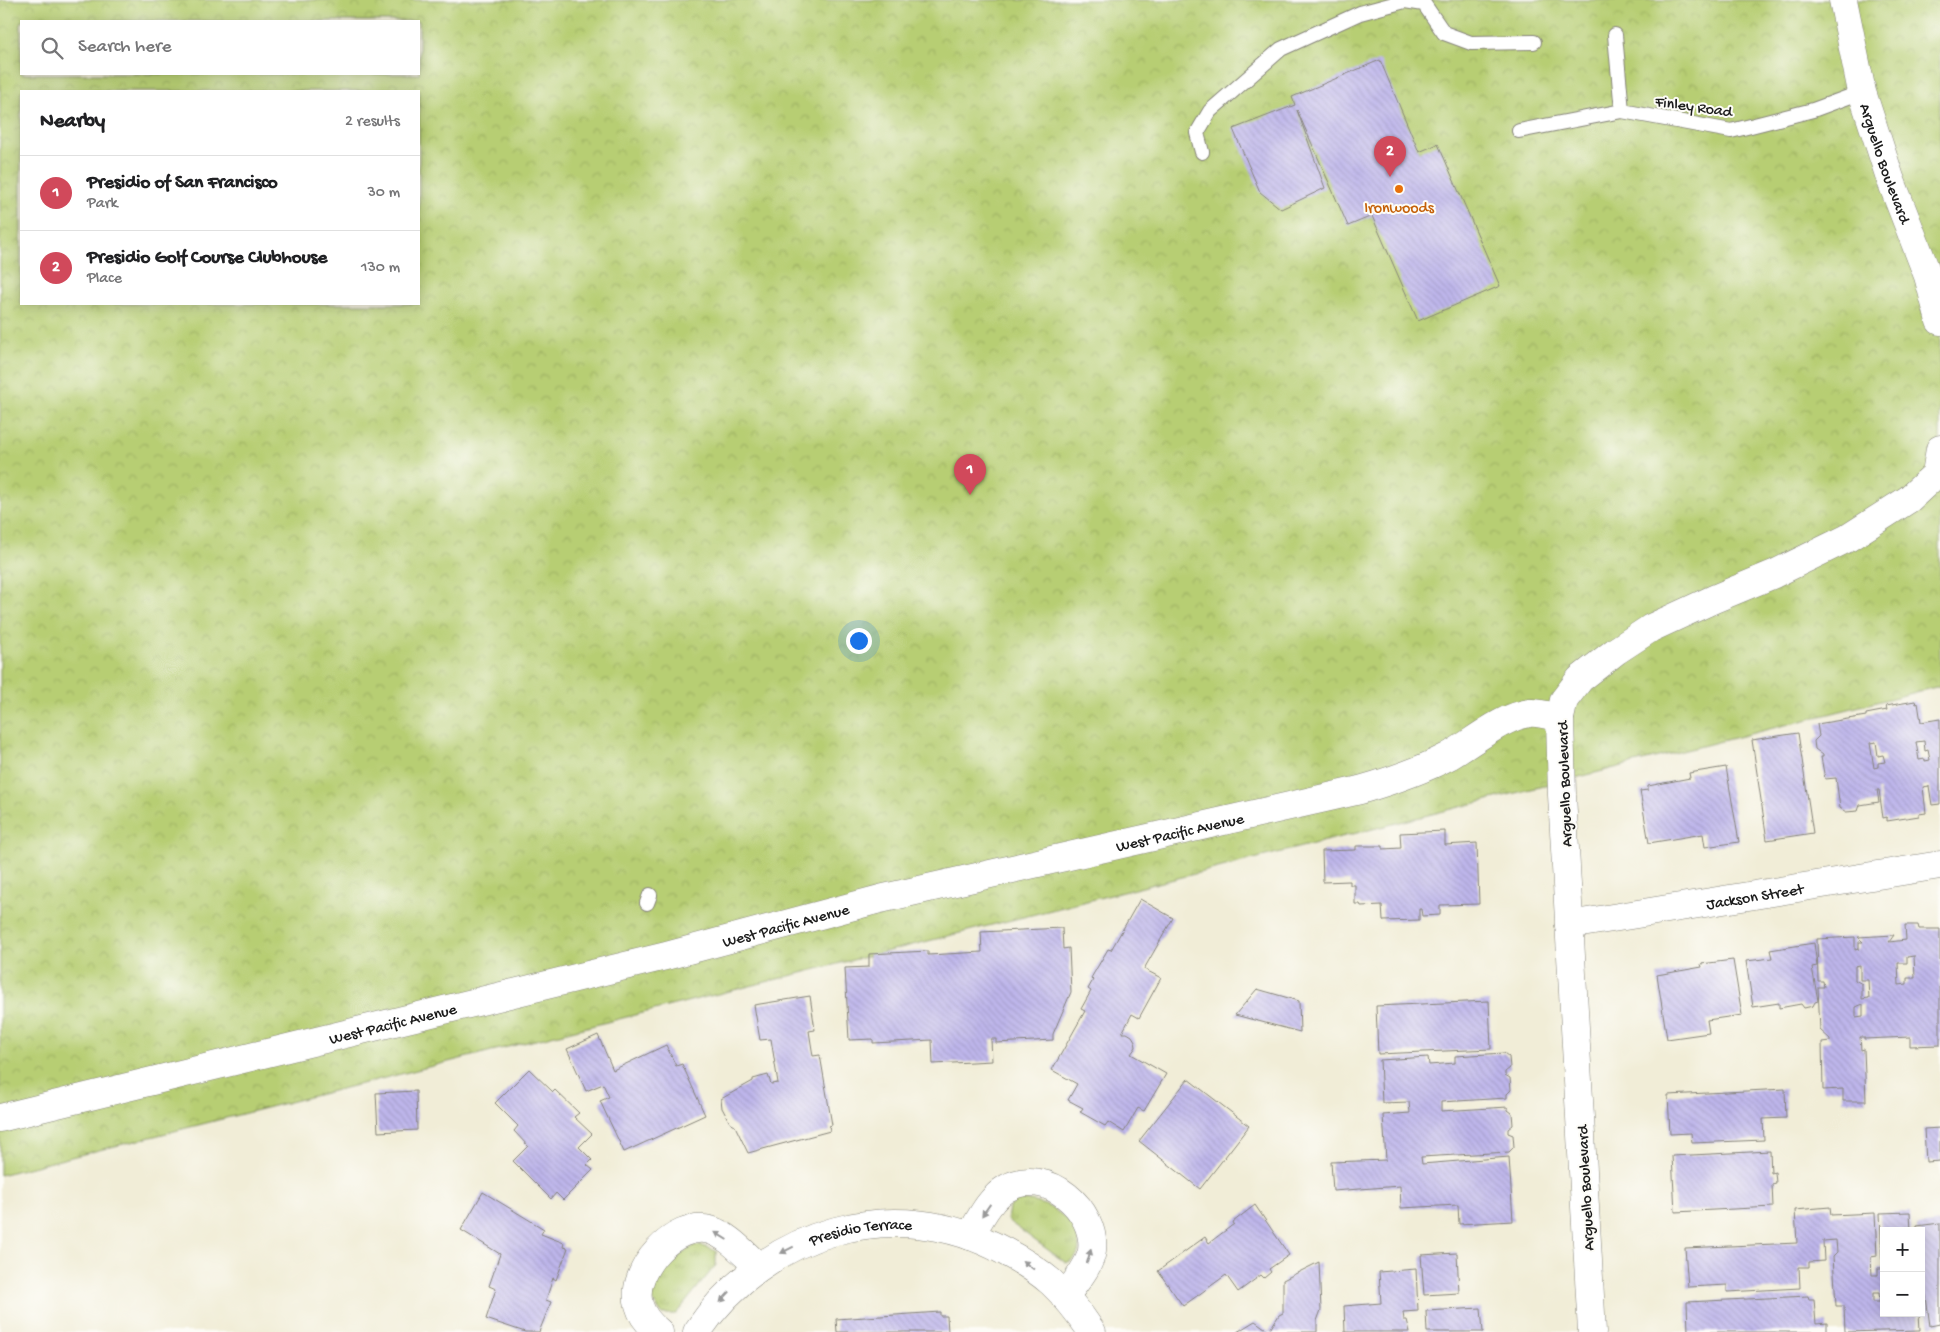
<!DOCTYPE html>
<meta charset="utf-8">
<style>
:root{--surface:#fff;--page:#f6f6f6;--text:#202124;--muted:#757577;--line:#e0e0e0;--accent:#d1495b}
body{margin:0;font-family:"Gochi Hand",sans-serif;background:var(--page);color:var(--text)}
.controls{position:absolute;right:15px;bottom:15px;display:grid;overflow:hidden;border-radius:0px;box-shadow:0 2px 12px #0003}
.controls button{width:45px;height:45px;display:grid;place-items:center;padding:0;border:0;border-bottom:1px solid var(--line);background:var(--surface);color:var(--text);font:25px sans-serif}
.you{position:absolute;left:858px;top:640px;width:18px;height:18px;margin:-12px;border:4px solid #fff;border-radius:50%;background:#1a73e8;box-shadow:0 0 0 8px #1a73e833}
.badge{display:grid;place-items:center;width:32px;height:32px;border-radius:50%;background:var(--accent);color:#fff;font-size:16px;font-weight:700}
.pin{position:absolute;translate:-50% -41px;filter:drop-shadow(0 1px 2px #0008)}
.pin::after{content:'';position:absolute;top:26px;width:18px;height:15px;background:inherit;clip-path:polygon(0 0,100% 0,50% 100%)}
.list{margin:0;padding:0;list-style:none}
h2{display:flex;justify-content:space-between;align-items:center;height:65px;margin:0;padding:0 20px;font-size:21px}
h2 small{font-size:16px;font-weight:400;color:var(--muted)}
.list li{display:grid;grid-template-columns:32px 1fr auto;gap:15px;align-items:center;box-sizing:border-box;height:75px;padding:0 20px;border-top:1px solid var(--line)}
.list b{display:block;font-size:19px;white-space:nowrap}
.list p{margin:0;font-size:16px;white-space:nowrap;color:var(--muted)}
.list em{font-size:16px;font-style:normal;color:var(--muted)}
.icon{flex:none;width:28px;height:28px;fill:none;stroke:currentColor;stroke-width:2;stroke-linecap:round;stroke-linejoin:round}
.map{position:relative;flex:none;width:1940px;height:1332px;overflow:hidden}
.search{position:absolute;background:var(--surface);box-shadow:0 2px 12px #0003;left:20px;top:20px;width:400px;height:55px;display:flex;align-items:center;gap:12px;box-sizing:border-box;padding:0 18px;border-radius:0px;color:var(--muted);font-size:19px}
.panel{position:absolute;background:var(--surface);box-shadow:0 2px 12px #0003;left:20px;top:90px;width:400px;height:215px;border-radius:0px}
.map>svg:first-child{display:block}
</style>
<div class="map">
<svg width="1940" height="1332" viewBox="0 0 1940 1332">
<defs>
<pattern id="grass-tufts" width="24" height="20" patternUnits="userSpaceOnUse" patternTransform="scale(1.25)"><rect width="24" height="20" fill="#b7ce73"/><path d="M3 7l-1-3M5 7V3M7 7l1-3M15 17l-1-3M17 17v-4M19 17l1-3" fill="none" stroke="#9db063"/></pattern>
<pattern id="park-crowns" width="20" height="18" patternUnits="userSpaceOnUse" patternTransform="scale(1.25)"><rect width="20" height="18" fill="#b7ce73"/><path d="M2 6a3 3 0 1 1 6 0M12 15a3 3 0 1 1 6 0" fill="none" stroke="#9db063"/></pattern>
<pattern id="building-back-hatch" width="6" height="6" patternUnits="userSpaceOnUse" patternTransform="scale(1.25)"><rect width="6" height="6" fill="#beb6eb"/><path d="M-1 5l2 2M0 0l6 6M5-1l2 2" fill="none" stroke="#a39cc9"/></pattern>
</defs>
<rect width="100%" height="100%" fill="#fdfcf7"/>
<filter id="ink" filterUnits="userSpaceOnUse"><feTurbulence type="fractalNoise" baseFrequency=".02" numOctaves="2"/><feDisplacementMap in="SourceGraphic" scale="10" xChannelSelector="R" yChannelSelector="G"/><feConvolveMatrix kernelMatrix="1 2 1 2 8 2 1 2 1" color-interpolation-filters="sRGB"/></filter>
<filter id="wash" filterUnits="userSpaceOnUse"><feTurbulence type="fractalNoise" baseFrequency=".0096" numOctaves="4" result="noise"/><feDisplacementMap in="SourceGraphic" scale="20" xChannelSelector="R" yChannelSelector="G"/><feGaussianBlur stdDeviation="1.12" result="paint"/><feColorMatrix in="noise" values="0 0 0 0 0 0 0 0 0 0 0 0 0 0 0 0 0 1.4 0 .05"/><feComposite in="paint" operator="in"/></filter>
<g filter="url(#wash)">
<rect width="100%" height="100%" fill="#f1edd7"/>
<path fill="url(#grass-tufts)" stroke="#6a7548" d="M1019 1200C1045 1201 1056 1210 1076 1226 1078 1243 1085 1256 1066 1263L1007 1220 1009 1207Z
M695 1245 706 1247 716 1251V1265L676 1314H662L651 1299C661 1270 670 1262 695 1245Z"/>
<path fill="url(#park-crowns)" stroke="#6a7548" fill-rule="evenodd" d="M0 0H1940V686L0 1175ZM21 21H419V74H21ZM21 91H419V304H21Z"/>
<g id="blocks">
<path fill="url(#building-back-hatch)" fill-rule="evenodd" d="M1380 60 1419 152 1438 144 1500 286 1418 321 1372 216 1348 226 1297 110 1325 188 1281 209 1260 192 1233 129 1295 105 1292 97Z
M1915 701 1916 704 1918 703 1921 722 1940 719V804L1932 805 1929 786 1923 787 1926 813 1919 814V816L1887 821V817L1883 818 1879 790H1877L1879 802 1860 805 1858 811 1846 812 1840 808 1836 778 1825 779 1821 757H1823V755L1815 749 1814 741 1819 736 1817 724 1866 716V714L1887 710 1886 706ZM1924 741 1925 751 1928 750 1930 760 1925 761V759L1919 760 1916 742ZM1876 742 1878 756 1883 755 1885 762 1878 763V767L1874 768 1870 743Z
M1798 733 1813 833 1767 840 1752 740Z
M1726 767 1739 842 1705 847 1703 834 1649 843 1640 791 1648 790V786L1690 778 1689 773Z
M1445 831V845L1477 843 1479 904 1440 905V915L1422 916 1421 909H1419V920L1383 921 1382 905 1361 906 1360 904H1355V885H1350V881L1323 882 1322 851 1356 850V846H1383V849L1401 848 1400 833Z
M1140 899 1173 918 1144 969 1161 978 1139 1018 1132 1014 1122 1033H1127L1132 1036 1135 1041 1136 1047 1131 1054 1166 1074 1144 1111 1138 1108 1124 1132 1108 1122 1105 1126 1080 1112 1083 1108 1068 1100 1077 1084 1052 1070 1085 1011 1081 1009 1091 991 1088 989 1093 980 1091 978 1108 949 1111 950Z
M1905 925H1918L1919 929H1940V1045L1910 1046V1037L1864 1039V1037H1860L1861 1050 1864 1049 1866 1101H1843V1089L1823 1090 1822 1042 1830 1041V1039L1820 1030 1818 987H1824L1823 981H1818L1817 939 1855 937V950L1859 949V942H1863L1858 937 1894 935 1889 942 1906 940ZM1914 956 1915 978H1907V984L1899 985 1898 963H1907V957ZM1860 965V980H1868L1869 998 1862 999V984L1855 980V966ZM1863 1004V1016L1856 1017V1007Z
M1062 928 1063 949 1069 948 1071 992 1053 1034V1040L996 1043V1039H991L992 1061 933 1064 932 1040 873 1043V1039L849 1040 845 968 869 967V954L928 951V955L982 952 981 932Z
M1814 943 1817 966 1812 967 1818 1001 1815 1002 1813 1006 1804 1008 1801 1004 1779 1008V1003L1753 1007 1746 961 1772 958 1770 950Z
M1733 960 1742 1015 1707 1020 1709 1033 1667 1039 1657 975 1702 967 1701 964Z
M1257 989 1299 1001 1300 1032 1235 1015Z
M810 996 815 1030 809 1031 813 1056 820 1055 832 1125 829 1126 830 1131 748 1153 735 1126 730 1123 722 1108 721 1099 753 1081V1079L768 1075 771 1084 778 1083 771 1039 760 1040 754 1005Z
M1489 1001 1491 1049 1378 1054 1376 1006Z
M598 1035 613 1070 666 1045 676 1066 682 1064 705 1115 624 1152 600 1101 609 1097 603 1084 586 1091 567 1049Z
M1504 1053 1509 1057 1510 1068 1505 1072V1075L1510 1078 1511 1090 1507 1094V1098L1441 1102V1111L1508 1107V1110L1512 1113 1513 1125 1508 1129V1133L1513 1135 1514 1147 1509 1152 1421 1157 1422 1164 1509 1157 1513 1221 1459 1224 1458 1205 1401 1208 1400 1186 1333 1191 1331 1162 1386 1160 1383 1115 1410 1113 1409 1102 1382 1103 1380 1060 1428 1057 1429 1065 1455 1063V1056Z
M529 1069 553 1092 555 1090 579 1113 574 1117 592 1134 579 1147 592 1160 587 1165 593 1170 563 1200 556 1193 551 1199 513 1161 528 1146 514 1131 518 1126 495 1103Z
M1188 1079 1249 1126 1200 1189 1139 1141Z
M1785 1089 1786 1118 1763 1119 1764 1140 1692 1143 1691 1133 1670 1134 1668 1095Z
M416 1091 417 1130 378 1132 376 1093Z
M1940 1128V1161L1926 1162 1924 1129Z
M1770 1151 1771 1173 1775 1172 1776 1183 1772 1184 1773 1207 1675 1212 1672 1156Z
M483 1192 544 1229 541 1234 564 1243 563 1247 568 1248 556 1280 553 1278 546 1300 551 1302 539 1332H525L486 1319 496 1289 489 1286 500 1254 461 1230Z
M1255 1205 1289 1255 1269 1269 1271 1272 1264 1278 1261 1275 1238 1292 1226 1275 1183 1306 1158 1271 1205 1237 1209 1243 1234 1224 1233 1222Z
M1830 1207 1831 1215 1875 1213 1877 1256 1871 1257 1872 1275H1878V1268H1884V1313H1919L1920 1330 1845 1332 1844 1306H1836L1833 1256 1837 1252 1836 1240 1823 1241 1824 1261 1809 1262V1267H1799L1800 1288 1727 1292V1285L1688 1287 1685 1248 1797 1243 1795 1210ZM1873 1293H1879L1880 1302H1873Z
M1910 1212 1911 1231H1884V1258H1882L1880 1213Z
M1940 1223V1324L1930 1326 1921 1260V1231H1917V1226Z
M1457 1253 1459 1293 1424 1295 1421 1255Z
M1319 1262 1321 1310 1317 1321V1332H1237L1255 1321 1269 1331 1279 1315 1283 1313V1280Z
M1416 1269 1418 1311 1403 1312 1404 1320H1407L1410 1332H1345L1344 1306 1381 1303 1379 1272Z
M1808 1296 1809 1299H1814L1816 1324 1827 1323V1332H1688L1687 1302Z
M1481 1308 1483 1332H1427L1426 1311Z
M940 1312V1316H947L948 1332H837L836 1319Z"/>
</g>
</g>
<g filter="url(#ink)">
<use href="#blocks" fill-opacity="0" stroke="#86847a" stroke-width="1"/>
<g fill="none" stroke-linecap="round" stroke-linejoin="round">
<defs>
<path id="service" d="M1615 35 1622 111
M1519 131 1622 111 1731 131 1813 110 1862 92
M1202 152 1197 133 1210 111 1281 49 1360 13 1405 1 1424 4 1444 33 1471 43 1534 42
M647 903 650 895"/>
<g id="minor">
<path id="s1" d="M1569 925 1940 865"/>
<path id="s2" d="M0 1118 666 956 880 899 1360 790C1391 781 1421 771 1449 756 1472 743 1503 716 1530 713 1539 712 1550 716 1560 718"/>
<path d="M970 1236C980 1219 990 1198 1007 1188 1047 1166 1097 1210 1092 1251 1089 1268 1074 1283 1065 1297"/>
<path d="M659 1332C650 1325 642 1316 639 1305 629 1271 675 1220 710 1230 728 1235 745 1255 759 1267"/>
<path id="s3" d="M697 1332C765 1230 895 1192 1004 1251 1021 1260 1037 1270 1051 1282 1067 1297 1080 1314 1092 1332"/>
</g>
<g id="tertiary">
<path id="s4" d="M1843 0 1862 92 1890 178 1928 276 1940 321"/>
<path d="M1592 1332 1562 795 1560 718 1564 700 1580 679 1616 651 1651 628 1714 599 1774 574 1848 538 1909 499 1936 474 1940 449"/>
</g>
</defs>
<use href="#service" stroke="#86847a" stroke-width="16"/>
<use href="#minor" stroke="#86847a" stroke-width="29"/>
<use href="#tertiary" stroke="#86847a" stroke-width="29"/>
<use href="#service" stroke="#fff" stroke-width="14"/>
<use href="#minor" stroke="#fff" stroke-width="28"/>
<use href="#tertiary" stroke="#fff" stroke-width="28"/>
</g>
<defs><path id="oneway-solid" d="M-6-.8H1V-3.2L6.5 0L1 3.2V.8H-6Z" transform="scale(1.25)"/></defs>
<g fill="#999">
<use href="#oneway-solid" transform="translate(986 1210) rotate(125)"/>
<use href="#oneway-solid" transform="translate(721 1236) rotate(-148)"/>
<use href="#oneway-solid" transform="translate(787 1250) rotate(153)"/>
<use href="#oneway-solid" transform="translate(1089 1256) rotate(-74)"/>
<use href="#oneway-solid" transform="translate(1028 1265) rotate(-143)"/>
<use href="#oneway-solid" transform="translate(725 1297) rotate(133)"/>
</g>
</g>
<circle fill="#e8710a" stroke="#fdfcf7" stroke-width="2" cx="1399" cy="189" r="5"/>
<g text-anchor="middle" stroke-width="4" stroke-linejoin="round" paint-order="stroke">
<g font-size="16" fill="#1c1c1c" stroke="#fdfcf7">
<text transform="translate(1694 105) rotate(8)" y="6">Finley Road</text>
<text dy="6" stroke="none"><textPath href="#s4" startOffset="169">Arguello Boulevard</textPath></text>
<text transform="translate(1563 784) rotate(-92)" y="6">Arguello Boulevard</text>
<text dy="6" stroke="none"><textPath href="#s2" startOffset="1214">West Pacific Avenue</textPath></text>
<text dy="6" stroke="none"><textPath href="#s1" startOffset="188">Jackson Street</textPath></text>
<text dy="6" stroke="none"><textPath href="#s2" startOffset="809">West Pacific Avenue</textPath></text>
<text dy="6" stroke="none"><textPath href="#s2" startOffset="404">West Pacific Avenue</textPath></text>
<text transform="translate(1584 1188) rotate(-93)" y="6">Arguello Boulevard</text>
<text dy="6" stroke="none"><textPath href="#s3" startOffset="200">Presidio Terrace</textPath></text>
</g>
<g font-size="16" fill="#c56008" stroke="#fdfcf7">
<text x="1399" y="212">Ironwoods</text>
</g>
</g>
</svg>
<div class="controls">
<button>+</button>
<button>−</button>
</div>
<div class="you"></div>
<div class="pin badge" style="left:970px;top:495px">1</div>
<div class="pin badge" style="left:1390px;top:177px">2</div>
<div class="search"><svg class="icon" aria-label="search" viewBox="0 0 24 24"><circle cx="10" cy="10" r="6"/><path d="M15 15l6 6"/></svg>Search here</div>
<section class="panel">
<h2>Nearby<small>2 results</small></h2>
<ul class="list">
<li><span class="badge">1</span><div><b>Presidio of San Francisco</b><p>Park</p></div><em>30 m</em></li>
<li><span class="badge">2</span><div><b>Presidio Golf Course Clubhouse</b><p>Place</p></div><em>130 m</em></li>
</ul>
</section>
</div>
